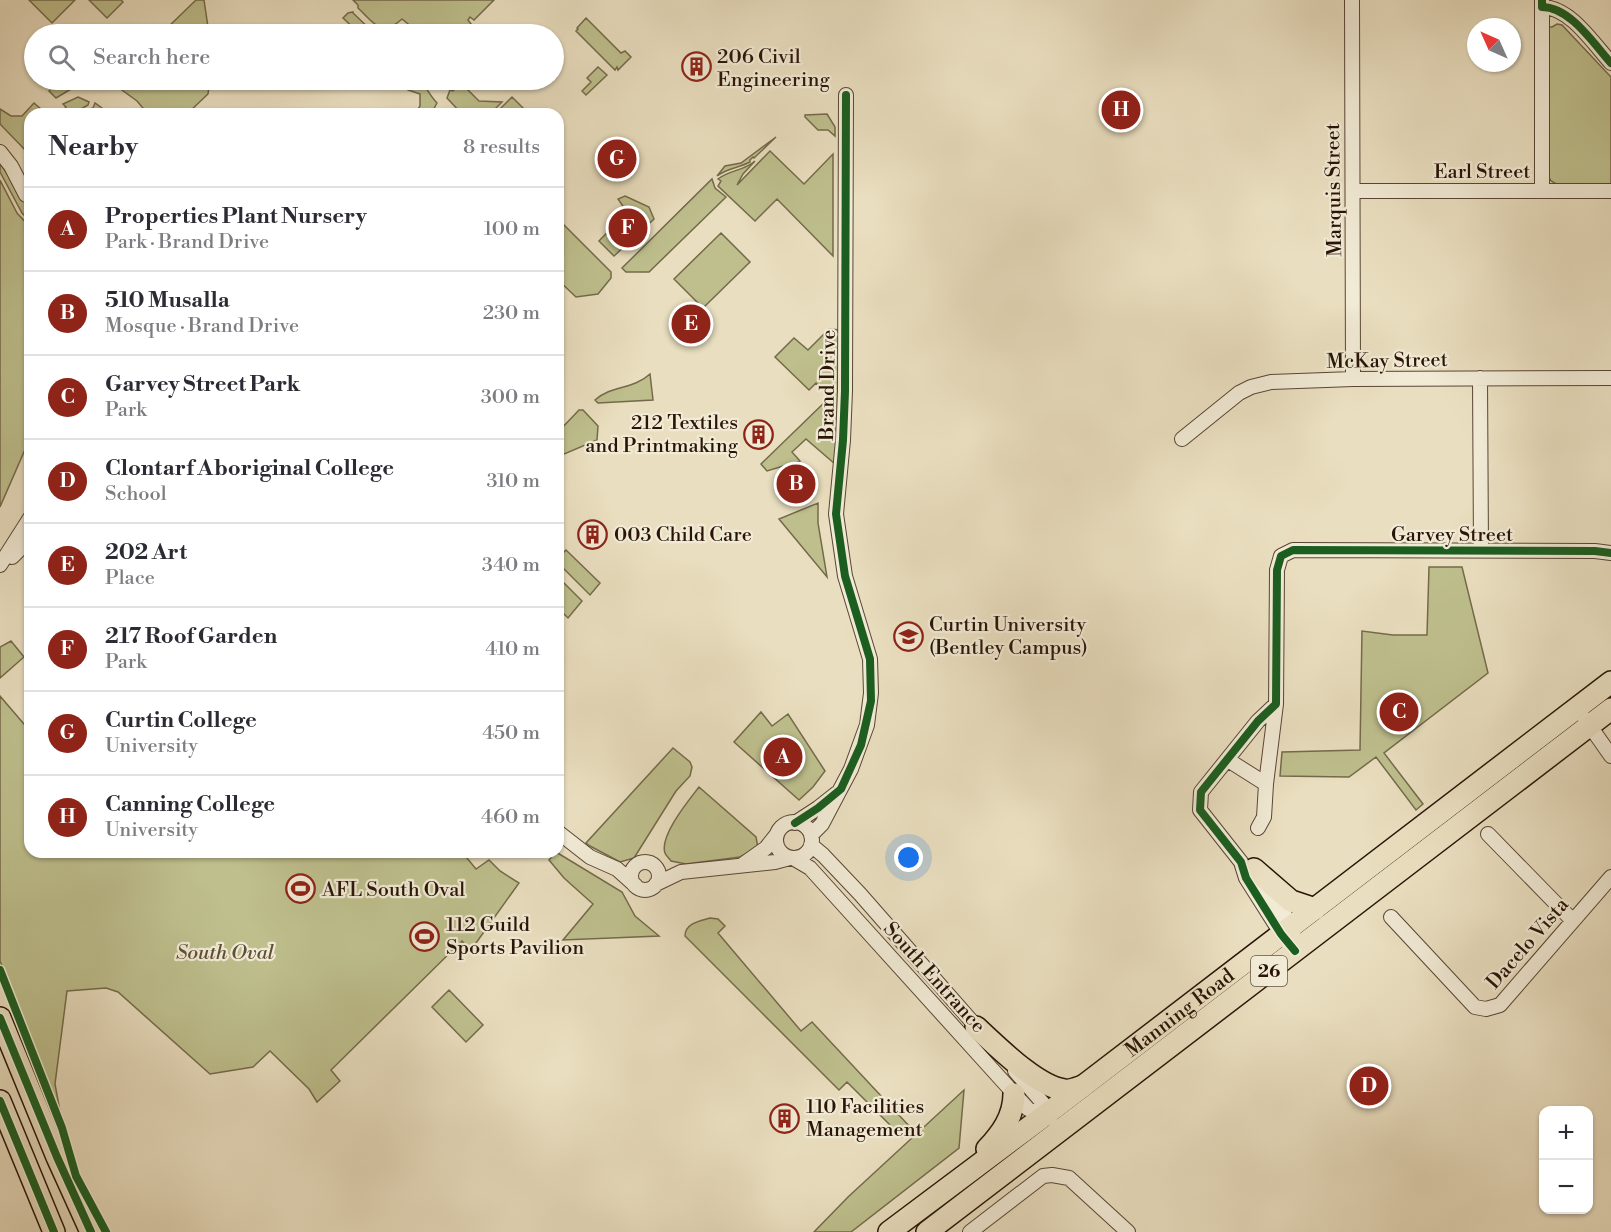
<!DOCTYPE html>
<meta charset="utf-8">
<style>
:root{--surface:#fff;--page:#f2f2f3;--text:#2b2b33;--muted:#7c7c81;--line:#e1e1e2;--accent:#8f2418}
body{margin:0;font-family:"Libre Bodoni",serif;background:var(--page);color:var(--text)}
.controls{position:absolute;right:18px;bottom:18px;display:grid;overflow:hidden;border-radius:12px;box-shadow:0 2px 4px #0004}
.controls button{width:54px;height:54px;display:grid;place-items:center;padding:0;border:0;border-bottom:2px solid var(--line);background:var(--surface);color:var(--text);font:30px sans-serif}
.compass{position:absolute;left:1467px;top:18px;width:54px;height:54px;border-radius:50%;background:var(--surface);box-shadow:0 2px 4px #0004;rotate:315deg}
.you{position:absolute;left:909px;top:858px;width:21px;height:21px;margin:-15px;border:4px solid #fff;border-radius:50%;background:#1a73e8;box-shadow:0 0 0 9px #1a73e833}
.badge{display:grid;place-items:center;width:39px;height:39px;border-radius:50%;background:var(--accent);color:#fff;font-size:20px;font-weight:700}
.pin{position:absolute;translate:-50% -50%;border:3px solid #fff;box-shadow:0 2px 6px #0006}
.list{margin:0;padding:0;list-style:none}
h2{display:flex;justify-content:space-between;align-items:center;height:78px;margin:0;padding:0 24px;font-size:26px}
h2 small{font-size:20px;font-weight:400;color:var(--muted)}
.list li{display:grid;grid-template-columns:39px 1fr auto;gap:18px;align-items:center;box-sizing:border-box;height:84px;padding:0 24px;border-top:2px solid var(--line)}
.list b{display:block;font-size:22px;white-space:nowrap}
.list p{margin:0;font-size:20px;white-space:nowrap;color:var(--muted)}
.list em{font-size:20px;font-style:normal;color:var(--muted)}
.icon{flex:none;width:33px;height:33px;fill:none;stroke:currentColor;stroke-width:2;stroke-linecap:round;stroke-linejoin:round}
.map{position:relative;flex:none;width:1611px;height:1232px;overflow:hidden}
.search{position:absolute;background:var(--surface);box-shadow:0 2px 4px #0004;left:24px;top:24px;width:540px;height:66px;display:flex;align-items:center;gap:15px;box-sizing:border-box;padding:0 21px;border-radius:33px;color:var(--muted);font-size:22px}
.panel{position:absolute;background:var(--surface);box-shadow:0 2px 4px #0004;left:24px;top:108px;width:540px;height:750px;border-radius:18px}
.map>svg:first-child{display:block}
</style>
<div class="map">
<svg width="1611" height="1232" viewBox="0 0 1611 1232">
<rect width="100%" height="100%" fill="#e9debf"/>
<filter id="stains"><feTurbulence type="fractalNoise" baseFrequency=".00333" numOctaves="4"/><feColorMatrix values="0 0 0 0 .2 0 0 0 0 .09 0 0 0 0 .02 0 0 0 .5 -.17"/></filter>
<radialGradient id="worn" r=".72"><stop offset=".6" stop-color="#630" stop-opacity="0"/><stop offset="1" stop-color="#630" stop-opacity=".3"/></radialGradient>
<path fill="#bebf8d" stroke="#746a4a" stroke-width="1.5" d="M29 0H75L52 23Z
M89 0H121L123 2 107 18Z
M196 0H204L209 34 166 32V29Z
M353 0H494L474 20 470 17 468 20 471 24 460 34H418L419 33 402 19C381 38 375 24 358 8V5Z
M353 12V13L375 34H360L343 18 348 13Z
M586 18 621 53 625 51 631 57 618 70 617 67 615 70 576 31 578 29 577 28Z
M1557 24 1562 25 1611 77V185L1560 186 1551 181 1546 173 1548 27H1552Z
M598 67 607 75 586 95 582 91 591 82 587 78Z
M61 80H91L93 82 71 89 56 98 49 91Z
M117 80H214V84L209 87 208 94 187 114H148L137 101 115 85 113 83Z
M404 80H419C427 87 429 95 437 103L431 114H415L420 106V94L408 90 409 85Z
M461 83 479 101 502 102 490 114H462L447 98 450 90 453 91Z
M78 97 89 102 88 105 81 109 83 111 93 108 95 103 110 114H60L66 107 63 104Z
M512 97 529 114H495Z
M34 103 42 110 40 114H30V134L27 152 0 124V109L11 116H22Z
M827 114 835 127V136L828 130H818L805 117V115Z
M776 137 754 158 753 157 750 160V162C739 168 727 168 717 176L725 166 741 163Z
M770 151 804 184 833 154V256L777 199 755 221 718 186 721 181 718 179C729 170 744 171 755 161L743 174 737 185Z
M0 163 30 209V221L22 213 0 172Z
M712 179 715 188 726 197 649 272H626L622 268Z
M0 180 17 213 30 227V438L0 507Z
M625 196 649 207 654 219 614 256 599 241 627 212 618 199Z
M558 219 611 272V278L598 294 576 297 558 280Z
M721 233 750 262 703 308 674 279Z
M829 329 840 330 841 397 835 464 806 439 792 452 800 461 767 471 761 464 830 397 816 383 809 390 775 357 794 338 808 350Z
M650 374 653 400 598 403 595 400C611 385 633 390 650 374Z
M579 410H583L598 426 597 440 562 455 558 452V432Z
M818 503V523L827 577 779 519Z
M558 546 564 552 566 550 600 583 590 595 558 563Z
M1429 567H1462L1488 673 1384 753 1423 804 1416 810 1376 757 1349 777 1280 776 1282 752 1360 750 1362 631 1393 635H1427Z
M558 577 582 601 568 618 558 608Z
M11 641 24 657 0 678V647Z
M0 696 30 731V852H462L476 869 489 860 500 871 519 883 471 950 462 941 331 1070 340 1081 317 1102 309 1089 270 1051 253 1067 210 1074 118 992 106 988 67 991 55 1084 61 1117 0 961Z
M761 712 772 726 788 714 825 771 813 787 799 800 734 742Z
M673 748 690 762 692 767 690 776 676 791 634 858 620 862 590 846 586 843Z
M699 787 756 837 758 848 740 857 686 864 671 861C669 858 666 856 665 853 659 836 689 800 699 787Z
M556 852 622 892 635 916 659 936 563 940 593 904 564 878 549 860Z
M710 918 718 919 725 926 718 933 801 1031 812 1022 911 1128 902 1137 847 1082 839 1090 685 936C685 923 700 921 710 918Z
M449 990 483 1025 466 1042 432 1007Z
M964 1090 959 1148 851 1232H814L848 1197Z"/>
<g fill="none" stroke-linecap="round" stroke-linejoin="round">
<defs>
<path id="minor" d="M1352 0 1353 379
M1542 0V190
M1542 7C1570 7 1593 43 1611 63
M0 152 11 166 26 195
M1354 191H1611
M1480 378 1481 550
M1182 439 1239 393 1251 387 1271 382 1353 379 1611 378
M12 557 30 539
M0 565 30 518
M1585 719 1611 756
M1228 760 1266 784
M776 840a18 18 0 1 1 36 0a18 18 0 1 1-36 0Z
M795 823 818 808 837 793
M1258 828 1264 817 1266 784 1276 704
M558 832 590 857 617 869 636 886
M1488 834 1573 921
M811 835 822 824 851 769 867 725 871 693 870 659 845 576 836 514 843 440 845 391 846 95
M811 845 823 855 860 894 981 1032
M793 858 810 868 1028 1109 1048 1117
M631 876a14 14 0 1 1 28 0a14 14 0 1 1-28 0Z
M742 865 766 848 777 834
M656 884 681 872 775 862 790 858
M1265 886 1292 926 1293 934
M1391 917 1475 1007 1486 1009 1500 1005 1611 877
M1286 941 1246 878 1241 862 1200 810 1201 792 1258 721 1276 704 1277 570 1281 556 1293 550 1595 551 1611 553
M1015 1071 1048 1109 1050 1118
M970 1232 1043 1176 1052 1175 1069 1178 1128 1232"/>
<g id="primary">
<path d="M1254 869 1291 901 1315 909"/>
<path d="M0 1018 57 1157 91 1232"/>
<path d="M976 1027C997 1046 1036 1086 1064 1090 1070 1091 1077 1088 1083 1086"/>
<path d="M0 1101 54 1232"/>
<path d="M987 1149C1001 1134 1014 1117 1014 1094"/>
<path id="s1" d="M889 1232 1044 1116 1611 682"/>
<path d="M927 1232 1611 709"/>
</g>
</defs>
<use href="#minor" stroke="#594635" stroke-width="16"/>
<use href="#primary" stroke="#291407" stroke-width="24"/>
<use href="#minor" stroke="#f1ead5" stroke-width="14"/>
<use href="#primary" stroke="#e9debf" stroke-width="21"/>
<defs>
<path id="cycleway" d="M1542 0V7C1570 7 1593 43 1611 63
M795 823 818 808 841 789 861 745 871 701 870 659 845 576 836 514 843 440 845 391 846 95
M1295 951 1281 934 1246 878 1241 862 1200 810 1201 792 1258 721 1276 704 1277 570 1281 556 1293 550 1595 551 1611 553
M0 970 62 1128 76 1176 106 1232
M0 1018 57 1157 91 1232
M0 1101 54 1232"/>
</defs>
<use href="#cycleway" stroke="#f1ead5" stroke-width="11"/>
<use href="#cycleway" stroke="#1b5e20" stroke-width="8"/>
</g>
<defs>
<symbol id="building-ring" viewBox="-11 -11 22 22"><circle r="9.5" fill="#f1ead5" stroke="#8f2418" stroke-width="1.5"/><path d="M-4-6H4V6H1V3H-1V6H-4ZM-2.5-4.3h1.7v1.8h-1.7ZM.8-4.3h1.7v1.8H.8ZM-2.5-1h1.7V.8h-1.7ZM.8-1h1.7V.8H.8Z" fill="#8f2418"/></symbol>
<symbol id="university-ring" viewBox="-11 -11 22 22"><circle r="9.5" fill="#f1ead5" stroke="#8f2418" stroke-width="1.5"/><path d="M0-5L7-2L0 1L-7-2ZM-4 1L0 2.5L4 1V4Q0 6-4 4Z" fill="#8f2418"/></symbol>
<symbol id="stadium-ring" viewBox="-11 -11 22 22"><circle r="9.5" fill="#f1ead5" stroke="#8f2418" stroke-width="1.5"/><path d="M0-5a6.5 5 0 1 0 0 10a6.5 5 0 1 0 0-10ZM-3.5-1.8h7v3.6h-7Z" fill="#8f2418"/></symbol>
</defs>
<g fill-rule="evenodd">
<use href="#building-ring" x="680" y="50" width="33" height="33"/>
<use href="#building-ring" x="742" y="418" width="33" height="33"/>
<use href="#building-ring" x="576" y="518" width="33" height="33"/>
<use href="#university-ring" x="892" y="620" width="33" height="33"/>
<use href="#stadium-ring" x="284" y="872" width="33" height="33"/>
<use href="#stadium-ring" x="408" y="920" width="33" height="33"/>
<use href="#building-ring" x="768" y="1102" width="33" height="33"/>
</g>
<g text-anchor="middle" stroke-width="4.5" stroke-linejoin="round" paint-order="stroke">
<rect fill="#f1ead5" stroke="#655445" stroke-width="1.5" x="1251" y="956" width="36" height="30" rx="4.5"/>
<g font-size="18" font-weight="bold" fill="#291407">
<text x="1269" y="977">26</text>
</g>
<g font-size="20" fill="#291407" stroke="#f1ead5" text-anchor="start">
<text x="717" y="63">206 Civil<tspan x="717" dy="23">Engineering</tspan></text>
<text x="738" y="429" text-anchor="end">212 Textiles<tspan x="738" dy="23">and Printmaking</tspan></text>
<text x="614" y="541">003 Child Care</text>
<text x="929" y="631">Curtin University<tspan x="929" dy="23">(Bentley Campus)</tspan></text>
<text x="322" y="896">AFL South Oval</text>
<text x="446" y="931">112 Guild<tspan x="446" dy="23">Sports Pavilion</tspan></text>
<text x="806" y="1113">110 Facilities<tspan x="806" dy="23">Management</tspan></text>
</g>
<g font-size="20" fill="#291407" stroke="#f1ead5">
<text x="1482" y="178">Earl Street</text>
<text transform="translate(1333 190) rotate(-91)" y="7">Marquis Street</text>
<text transform="translate(1387 360) rotate(-1)" y="7">McKay Street</text>
<text transform="translate(827 385) rotate(-89)" y="7">Brand Drive</text>
<text x="1452" y="541">Garvey Street</text>
<text transform="translate(1527 943) rotate(-49)" y="7">Dacelo Vista</text>
<text transform="translate(935 977) rotate(48)" y="7">South Entrance</text>
<text dy="7" stroke="none"><textPath href="#s1" startOffset="364">Manning Road</textPath></text>
</g>
<g font-size="20" font-style="italic" fill="#5d5036" stroke="#f1ead5">
<text x="225" y="959">South Oval</text>
</g>
</g>
<rect width="100%" height="100%" filter="url(#stains)"/>
<rect width="100%" height="100%" fill="url(#worn)"/>
</svg>
<div class="controls">
<button>+</button>
<button>−</button>
</div>
<svg class="compass" viewBox="-18 -18 36 36"><path d="M0-13l5 13h-10z" fill="#e53935"/><path d="M0 13l5-13h-10z" fill="#7c7c81"/></svg>
<div class="you"></div>
<div class="pin badge" style="left:783px;top:757px">A</div>
<div class="pin badge" style="left:796px;top:484px">B</div>
<div class="pin badge" style="left:1399px;top:712px">C</div>
<div class="pin badge" style="left:1369px;top:1086px">D</div>
<div class="pin badge" style="left:691px;top:324px">E</div>
<div class="pin badge" style="left:628px;top:228px">F</div>
<div class="pin badge" style="left:617px;top:159px">G</div>
<div class="pin badge" style="left:1121px;top:110px">H</div>
<div class="search"><svg class="icon" aria-label="search" viewBox="0 0 24 24"><circle cx="10" cy="10" r="6"/><path d="M15 15l6 6"/></svg>Search here</div>
<section class="panel">
<h2>Nearby<small>8 results</small></h2>
<ul class="list">
<li><span class="badge">A</span><div><b>Properties Plant Nursery</b><p>Park · Brand Drive</p></div><em>100 m</em></li>
<li><span class="badge">B</span><div><b>510 Musalla</b><p>Mosque · Brand Drive</p></div><em>230 m</em></li>
<li><span class="badge">C</span><div><b>Garvey Street Park</b><p>Park</p></div><em>300 m</em></li>
<li><span class="badge">D</span><div><b>Clontarf Aboriginal College</b><p>School</p></div><em>310 m</em></li>
<li><span class="badge">E</span><div><b>202 Art</b><p>Place</p></div><em>340 m</em></li>
<li><span class="badge">F</span><div><b>217 Roof Garden</b><p>Park</p></div><em>410 m</em></li>
<li><span class="badge">G</span><div><b>Curtin College</b><p>University</p></div><em>450 m</em></li>
<li><span class="badge">H</span><div><b>Canning College</b><p>University</p></div><em>460 m</em></li>
</ul>
</section>
</div>
